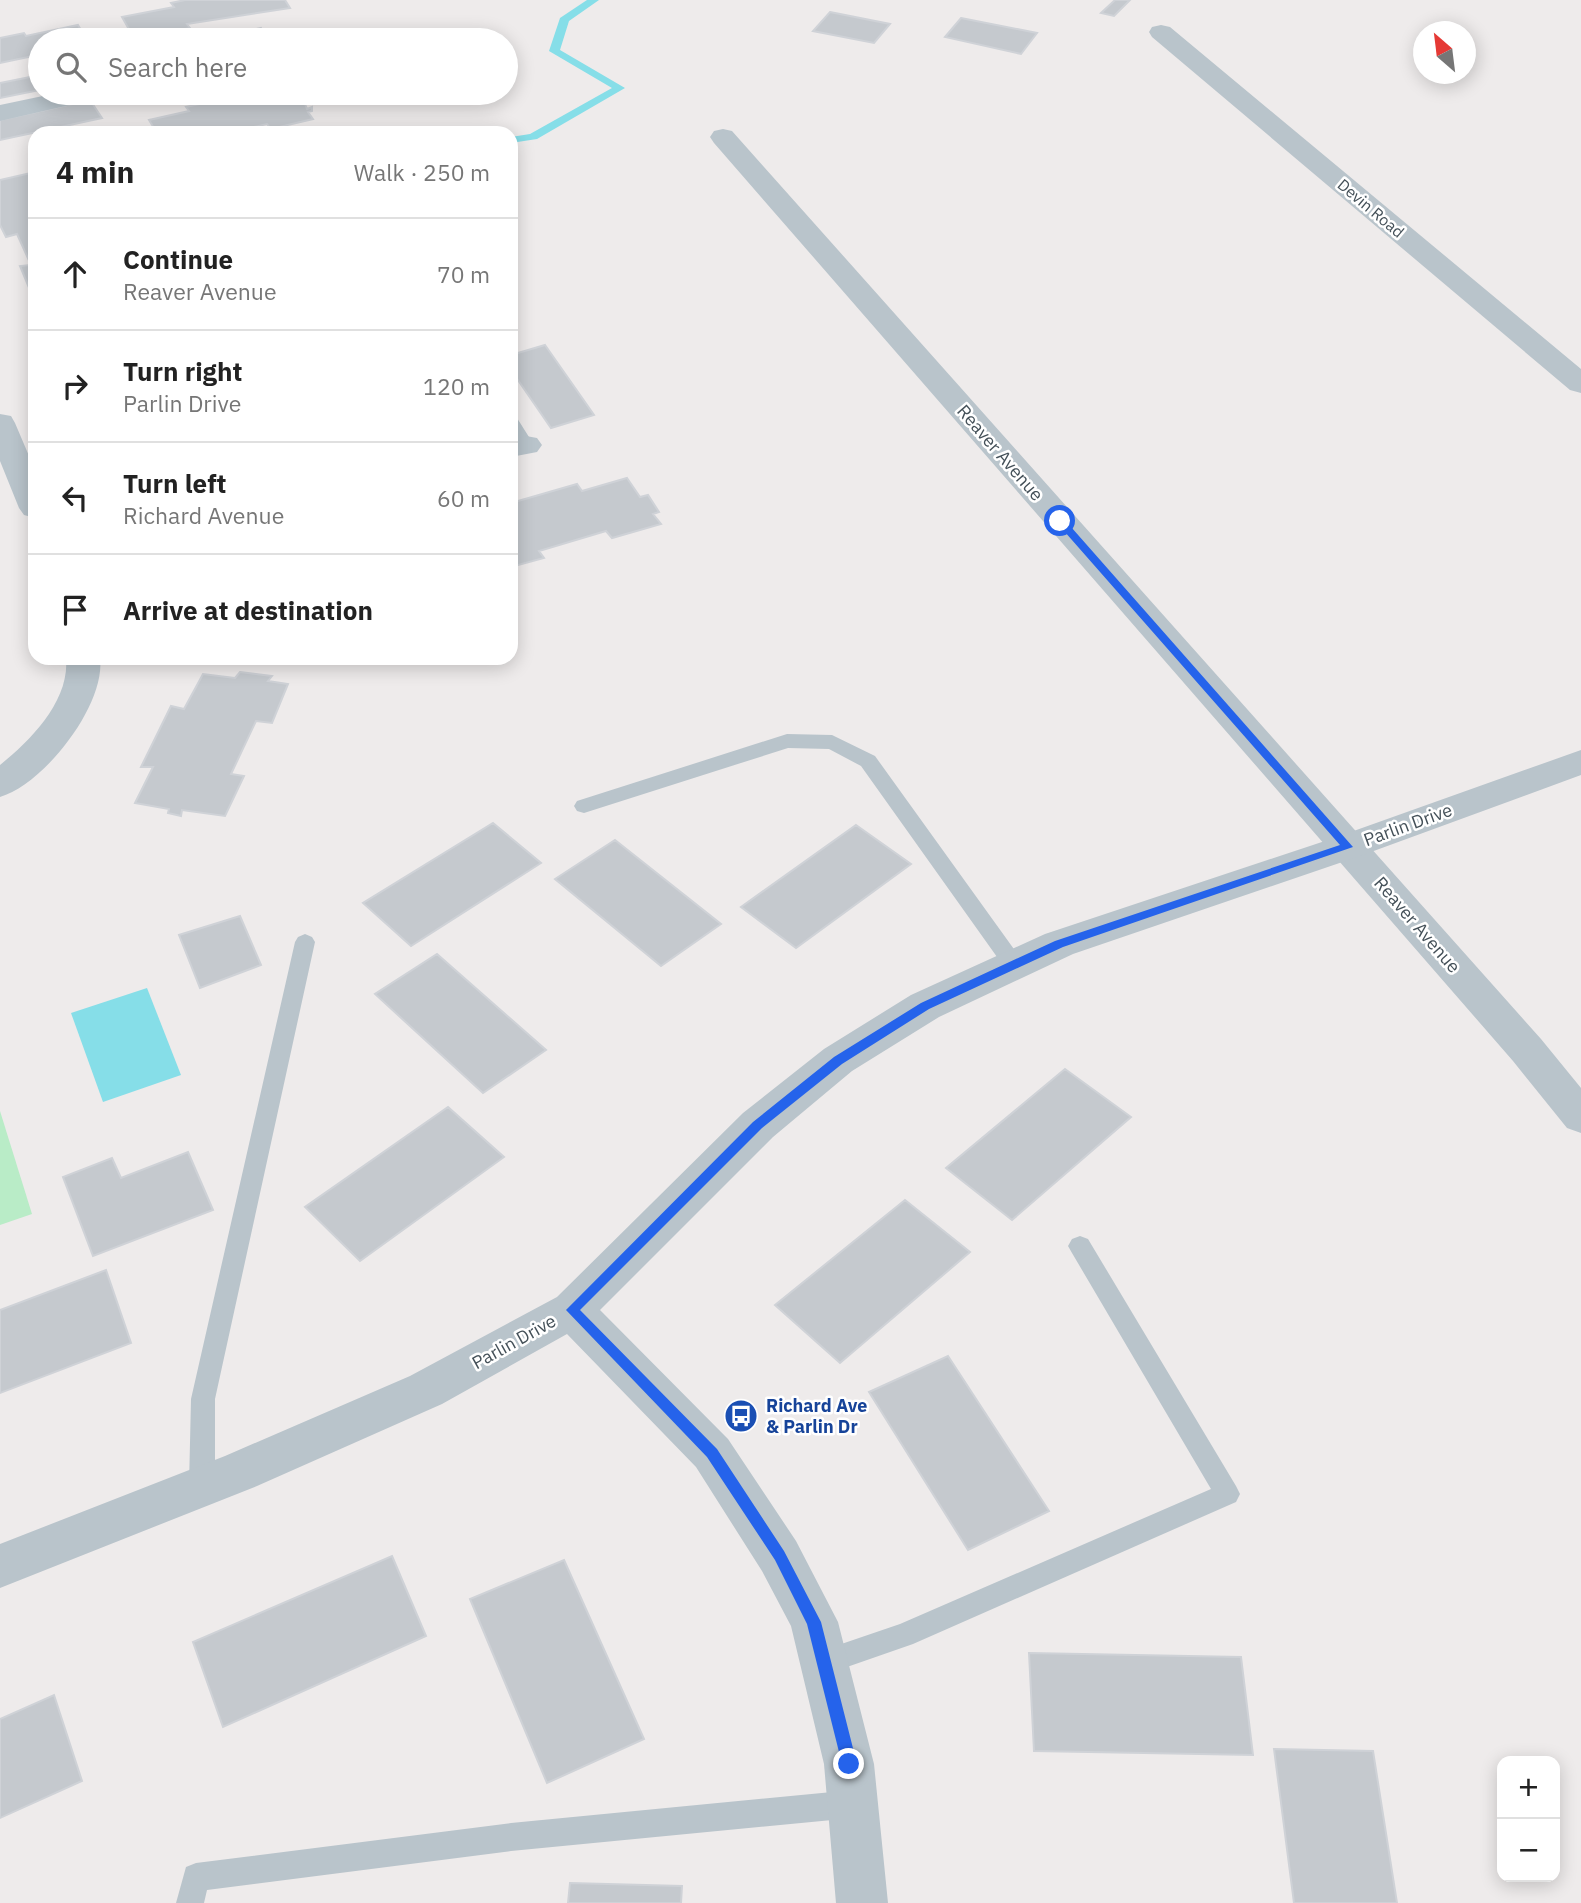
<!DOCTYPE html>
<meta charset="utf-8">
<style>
:root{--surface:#fff;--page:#f6f6f6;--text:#222;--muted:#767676;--line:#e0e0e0}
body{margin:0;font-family:"IBM Plex Sans",sans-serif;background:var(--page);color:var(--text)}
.controls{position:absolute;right:21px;bottom:21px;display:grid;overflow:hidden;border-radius:14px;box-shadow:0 4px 18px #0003}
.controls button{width:63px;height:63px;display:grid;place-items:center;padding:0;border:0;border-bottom:2px solid var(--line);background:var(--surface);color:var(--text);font:35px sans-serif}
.compass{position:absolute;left:1413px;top:21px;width:63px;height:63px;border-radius:50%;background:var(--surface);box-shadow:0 4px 18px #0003;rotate:332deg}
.stop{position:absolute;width:21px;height:21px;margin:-16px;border:5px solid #2563eb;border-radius:50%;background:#fff}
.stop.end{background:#2563eb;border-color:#fff;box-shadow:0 2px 7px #0008}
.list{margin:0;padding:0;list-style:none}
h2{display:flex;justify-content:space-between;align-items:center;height:91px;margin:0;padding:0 28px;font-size:30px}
h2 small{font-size:23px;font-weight:400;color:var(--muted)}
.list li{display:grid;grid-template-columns:46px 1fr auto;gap:21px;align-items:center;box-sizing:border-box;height:112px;padding:0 28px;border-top:2px solid var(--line)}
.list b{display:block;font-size:26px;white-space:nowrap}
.list p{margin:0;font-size:23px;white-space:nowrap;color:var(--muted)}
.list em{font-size:23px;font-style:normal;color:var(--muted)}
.icon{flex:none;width:38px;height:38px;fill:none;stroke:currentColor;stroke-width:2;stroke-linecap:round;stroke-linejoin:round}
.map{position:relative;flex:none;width:1581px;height:1903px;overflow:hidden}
.search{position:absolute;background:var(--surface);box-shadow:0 4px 18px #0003;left:28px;top:28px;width:490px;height:77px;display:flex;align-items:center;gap:18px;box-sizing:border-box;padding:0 24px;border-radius:38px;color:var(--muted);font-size:26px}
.panel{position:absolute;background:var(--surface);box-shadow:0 4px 18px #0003;left:28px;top:126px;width:490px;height:539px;border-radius:21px}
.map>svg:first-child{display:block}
</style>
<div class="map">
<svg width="1581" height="1903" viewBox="0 0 1581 1903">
<rect width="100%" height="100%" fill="#eeebeb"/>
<path fill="#b9ecc7" d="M0 1111 32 1214 0 1225Z"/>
<path fill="#86dee8" d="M147 988 181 1075 103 1102 71 1013Z"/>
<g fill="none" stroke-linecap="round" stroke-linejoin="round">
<path fill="#86dee8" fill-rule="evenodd" d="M587 0H599L569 21 560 50 625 88 537 139 511 143V137L530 134 612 88 549 51 560 18Z"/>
</g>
<path fill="#c5c9ce" stroke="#cfd2d7" stroke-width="2" d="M185 0H285L290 8 187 24 190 28 135 40 122 17 174 7 171 3Z
M1115 0H1130L1114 16 1101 13Z
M830 12 890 24 874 43 813 31Z
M961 18 1037 33 1021 54 945 37Z
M78 25 87 40H40V60L33 61V56L0 63V38L24 33 26 36Z
M261 28 268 40H204Z
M40 75V90L0 98V83Z
M248 93 250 98 273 93H292L298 100 303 99 307 109 312 107V111L308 112 313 119 271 129 267 124 227 133H157L149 120 189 111 186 107Z
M90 100 102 118 0 140V120Z
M35 172V289L30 290 20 266 31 265 17 234 6 237 0 225V180Z
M545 345 594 415 551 428 511 370V355Z
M627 478 640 497 648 495 659 512 653 514 661 524 612 538 606 531 539 551 544 558 511 567V503L577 484 582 491Z
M240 672 272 676 268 681 288 684 272 723 256 721 231 774 244 776 225 816 182 810 181 816 168 813 169 809 135 803 153 767H141L171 706 184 709 203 674 235 678Z
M493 823 541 863 411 946 363 903Z
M856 825 911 864 796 948 741 907Z
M615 840 721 924 661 966 555 879Z
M240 916 261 965 200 988 179 935Z
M437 954 546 1050 483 1093 375 994Z
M1065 1069 1131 1117 1012 1220 946 1168Z
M448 1107 504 1157 360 1261 305 1207Z
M188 1152 213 1210 93 1256 63 1177 112 1158 121 1178Z
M905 1200 970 1252 840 1363 775 1305Z
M106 1270 131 1343 0 1393V1310Z
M948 1356 1049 1511 968 1550 869 1392Z
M392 1556 426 1636 223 1727 193 1642Z
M564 1560 644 1739 547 1783 470 1599Z
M1029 1653 1241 1657 1253 1755 1034 1751Z
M54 1695 82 1781 0 1818V1719Z
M1274 1749 1373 1751 1397 1903H1294Z
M570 1883 682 1886 681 1903H568Z"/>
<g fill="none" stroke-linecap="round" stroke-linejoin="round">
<path fill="#b9c4cb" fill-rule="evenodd" d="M511 417 517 418 534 445 532 449 526 450C511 446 511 430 511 417Z
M787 734 832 735 875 756 1021 959 1025 965 1021 971 1014 973 1007 971 861 766 829 749 788 748 584 813 577 811 574 806 577 801Z
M305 934 312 937 315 942 215 1399V1486L211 1494 202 1497 193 1494 189 1486 191 1399 295 942 298 937Z
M1080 1236 1088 1239 1236 1486 1240 1494 1236 1502 913 1644 824 1675 815 1671 811 1662 815 1653 900 1624 1211 1489 1072 1253 1068 1246 1072 1239Z
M853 1790 863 1794 867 1804 863 1814 853 1818 511 1851 207 1890 204 1903H176L186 1867 196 1863 511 1823Z"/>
<path fill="#b9c4cb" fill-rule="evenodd" d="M1161 25 1170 27 1581 369V393L1570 390 1152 37 1149 32 1152 27Z
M57 93H104L100 98 0 121V105Z
M723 129 732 131 1541 1039 1581 1088V1133L1567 1128 1513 1061 714 143 710 137 714 131Z
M0 414 11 416 15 423 35 470V518L24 515 19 508 0 461Z
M526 436 537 438 542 445 537 452 511 457V439Z
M66 658H100C106 705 44 784 0 797V765C30 741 70 701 66 658Z"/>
<path fill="#b9c4cb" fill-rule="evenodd" d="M1581 750V775L1360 856 1073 954 939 1017 852 1071 773 1137 600 1310 728 1439 796 1541 838 1622 874 1764 888 1903H836L824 1764 791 1626 762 1571 696 1467 567 1334 442 1404 257 1486 0 1588V1544L225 1456 410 1376 557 1297 743 1113 824 1049 911 995 1045 934 1334 838Z"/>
</g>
<path fill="#2563eb" d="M1057 519H1064L1353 847 1063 947 929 1009 842 1064 762 1128 580 1310 717 1449 784 1551 821 1622 857 1764 854 1769 849 1771 844 1769 842 1764 807 1624 775 1560 707 1457 566 1310 753 1122 834 1057 921 1003 1055 941 1340 845 1057 523Z"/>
<defs>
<symbol id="bus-disc" viewBox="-11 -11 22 22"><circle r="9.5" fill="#1a4fb4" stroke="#fff"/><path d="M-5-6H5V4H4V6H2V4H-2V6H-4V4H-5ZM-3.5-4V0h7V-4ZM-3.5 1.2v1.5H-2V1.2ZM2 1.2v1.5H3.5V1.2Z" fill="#fff"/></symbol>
</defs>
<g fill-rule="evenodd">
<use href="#bus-disc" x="722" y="1397" width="38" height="38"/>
</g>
<g text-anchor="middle" stroke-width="5" stroke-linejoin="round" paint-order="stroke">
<g font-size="16" fill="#445058" stroke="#fff">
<text transform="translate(1371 208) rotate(40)" y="6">Devin Road</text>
</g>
<g font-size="18" fill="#445058" stroke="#fff">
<text transform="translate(1000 453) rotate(49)" y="6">Reaver Avenue</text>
<text transform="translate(1408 825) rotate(-20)" y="6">Parlin Drive</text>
<text transform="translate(1417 925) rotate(49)" y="6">Reaver Avenue</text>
<text transform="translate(514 1342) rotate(-29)" y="6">Parlin Drive</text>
</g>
<g font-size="18" font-weight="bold" fill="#164399" stroke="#fff" text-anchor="start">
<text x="766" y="1412">Richard Ave<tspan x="766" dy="21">&amp; Parlin Dr</tspan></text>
</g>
</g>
</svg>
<div class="controls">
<button>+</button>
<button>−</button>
</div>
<svg class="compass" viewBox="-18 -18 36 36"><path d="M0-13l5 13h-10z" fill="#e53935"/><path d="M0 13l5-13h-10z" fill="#767676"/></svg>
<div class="stop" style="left:1060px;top:521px"></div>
<div class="stop end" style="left:849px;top:1764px"></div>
<div class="search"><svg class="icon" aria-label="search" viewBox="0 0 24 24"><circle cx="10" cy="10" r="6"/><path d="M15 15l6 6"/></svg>Search here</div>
<section class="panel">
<h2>4 min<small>Walk · 250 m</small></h2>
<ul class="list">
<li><svg class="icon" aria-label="ahead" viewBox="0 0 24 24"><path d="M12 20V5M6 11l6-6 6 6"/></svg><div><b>Continue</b><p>Reaver Avenue</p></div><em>70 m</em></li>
<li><svg class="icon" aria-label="right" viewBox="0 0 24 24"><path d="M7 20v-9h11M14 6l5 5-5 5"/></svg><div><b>Turn right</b><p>Parlin Drive</p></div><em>120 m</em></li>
<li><svg class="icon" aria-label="left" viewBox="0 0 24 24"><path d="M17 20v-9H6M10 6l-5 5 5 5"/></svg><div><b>Turn left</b><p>Richard Avenue</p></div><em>60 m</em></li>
<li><svg class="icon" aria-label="arrive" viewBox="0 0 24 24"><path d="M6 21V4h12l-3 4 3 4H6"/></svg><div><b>Arrive at destination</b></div></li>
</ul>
</section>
</div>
